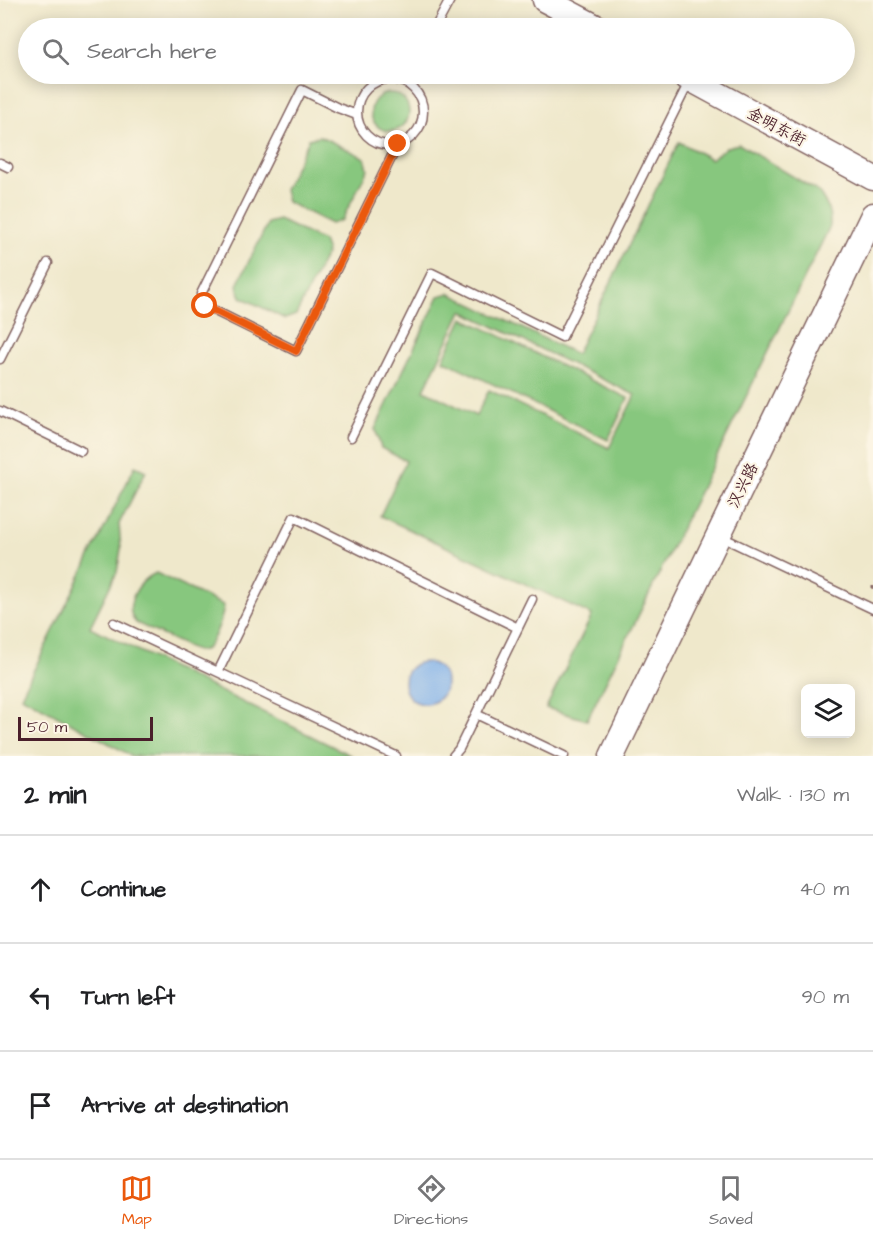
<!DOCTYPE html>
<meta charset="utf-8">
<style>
:root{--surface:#fff;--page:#f6f6f6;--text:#202124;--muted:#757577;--line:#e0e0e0;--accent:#ea580c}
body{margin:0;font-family:"Architects Daughter","LXGW WenKai TC",sans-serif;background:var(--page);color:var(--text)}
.controls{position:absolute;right:18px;bottom:18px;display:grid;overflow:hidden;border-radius:9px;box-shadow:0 3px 15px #0003}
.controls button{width:54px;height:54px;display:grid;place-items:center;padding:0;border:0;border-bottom:2px solid var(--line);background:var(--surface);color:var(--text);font:30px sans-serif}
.scale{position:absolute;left:18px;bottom:15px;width:135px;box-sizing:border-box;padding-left:6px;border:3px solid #4a1f2b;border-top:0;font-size:16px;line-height:21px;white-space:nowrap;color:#4a1f2b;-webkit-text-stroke:4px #fcf5e5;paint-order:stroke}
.stop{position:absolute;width:18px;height:18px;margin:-14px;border:4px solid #ea580c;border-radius:50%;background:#fff}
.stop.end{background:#ea580c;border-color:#fff;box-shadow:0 2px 6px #0008}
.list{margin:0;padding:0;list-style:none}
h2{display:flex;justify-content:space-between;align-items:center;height:78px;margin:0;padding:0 24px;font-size:26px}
h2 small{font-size:20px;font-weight:400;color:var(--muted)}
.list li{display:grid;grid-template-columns:39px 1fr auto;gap:18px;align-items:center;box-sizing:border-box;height:108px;padding:0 24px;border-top:2px solid var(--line)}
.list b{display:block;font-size:22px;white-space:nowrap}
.list em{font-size:20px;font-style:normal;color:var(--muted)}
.icon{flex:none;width:33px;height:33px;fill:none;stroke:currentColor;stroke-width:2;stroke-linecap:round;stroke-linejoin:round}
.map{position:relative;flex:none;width:873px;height:756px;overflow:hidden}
.search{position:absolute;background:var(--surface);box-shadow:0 3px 15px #0003;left:18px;right:18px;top:18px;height:66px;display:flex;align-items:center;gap:15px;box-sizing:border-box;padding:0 21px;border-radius:33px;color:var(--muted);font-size:22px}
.sheet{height:402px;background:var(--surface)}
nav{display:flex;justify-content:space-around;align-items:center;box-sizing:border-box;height:84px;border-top:2px solid var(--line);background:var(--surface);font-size:16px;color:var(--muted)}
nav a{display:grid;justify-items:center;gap:3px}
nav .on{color:var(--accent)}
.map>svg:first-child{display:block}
</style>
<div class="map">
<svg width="873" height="756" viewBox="0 0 873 756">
<rect width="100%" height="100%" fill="#fcf5e5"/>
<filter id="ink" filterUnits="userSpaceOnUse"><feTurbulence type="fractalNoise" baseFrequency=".0167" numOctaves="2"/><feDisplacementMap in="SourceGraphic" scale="12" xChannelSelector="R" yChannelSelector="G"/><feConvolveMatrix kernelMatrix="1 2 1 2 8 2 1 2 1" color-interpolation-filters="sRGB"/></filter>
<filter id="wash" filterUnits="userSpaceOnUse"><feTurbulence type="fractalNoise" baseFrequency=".008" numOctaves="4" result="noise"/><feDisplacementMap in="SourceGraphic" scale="24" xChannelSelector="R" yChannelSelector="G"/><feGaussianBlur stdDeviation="1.35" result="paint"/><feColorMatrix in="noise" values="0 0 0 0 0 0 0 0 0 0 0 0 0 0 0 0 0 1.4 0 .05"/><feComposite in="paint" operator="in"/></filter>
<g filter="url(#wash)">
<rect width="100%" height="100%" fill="#efe8cb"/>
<path fill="#87c77e" stroke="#687354" stroke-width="1.5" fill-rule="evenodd" d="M371 112a19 19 0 1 1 38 0a19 19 0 1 1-38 0Z
M320 136 365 158 368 169 342 220 331 224 287 202 284 190 309 139Z
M679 142 711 159 727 147 739 144 819 192C827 204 831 212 830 226L587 720 546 708 592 615 380 516 406 461 381 448 375 429 439 296 449 293 576 354ZM462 311 635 395 609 448 489 390 476 416 424 390Z
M279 220 323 241 327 252 296 315 285 319 241 297 237 285 268 223Z
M463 318 628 398 608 440 443 360Z
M135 466 146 471 119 524 121 549 117 572 90 627 352 756H132L21 696Z
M156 573 223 605C225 614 213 643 206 649 202 651 201 651 197 651L136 623C122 606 138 581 156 573Z"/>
<path fill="#7dafe9" stroke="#64678a" stroke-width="1.5" d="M404 683a21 21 0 1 1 42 0a21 21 0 1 1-42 0Z"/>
</g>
<g filter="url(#ink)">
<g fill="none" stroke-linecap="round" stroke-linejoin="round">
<defs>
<path id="lane" d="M435 28 450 0
M357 112a33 33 0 1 1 66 0a33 33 0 1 1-66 0Z
M405 83 410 74
M357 115 338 108 302 90 201 294 205 306 296 351 398 144
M0 163 8 167
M0 359 48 263
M0 411 81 451
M351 437 432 273 562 337 690 80
M730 541 873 609
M114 623 396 756
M218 672 294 517 518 628
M476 714 564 756
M453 756 459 749 532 599"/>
<path id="secondary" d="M545 0 598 28
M681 74 873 178
M612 756 873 215"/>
</defs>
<use href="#lane" stroke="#846563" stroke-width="11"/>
<use href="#secondary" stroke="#846563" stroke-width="27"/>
<path stroke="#846563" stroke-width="3" stroke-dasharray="4.5 4.5" stroke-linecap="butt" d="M873 586V589"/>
<use href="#lane" stroke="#fff" stroke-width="8"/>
<use href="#secondary" stroke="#fff" stroke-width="24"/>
</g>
</g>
<g fill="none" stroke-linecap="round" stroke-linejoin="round" filter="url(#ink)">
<path stroke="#ea580c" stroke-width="8" d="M205 306 296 351 398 144"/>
</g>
<g text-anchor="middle" stroke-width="4.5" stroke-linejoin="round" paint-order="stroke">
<g font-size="16" fill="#4a1f2b" stroke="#fcf5e5">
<text transform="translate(777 126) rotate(28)" y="6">金明东街</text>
<text transform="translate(742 485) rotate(-64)" y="6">汉兴路</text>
</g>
</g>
</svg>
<div class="controls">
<button><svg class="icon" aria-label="layers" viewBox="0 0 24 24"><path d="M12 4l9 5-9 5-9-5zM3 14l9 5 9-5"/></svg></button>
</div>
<div class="scale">50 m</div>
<div class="stop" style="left:205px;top:306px"></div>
<div class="stop end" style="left:398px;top:144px"></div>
<div class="search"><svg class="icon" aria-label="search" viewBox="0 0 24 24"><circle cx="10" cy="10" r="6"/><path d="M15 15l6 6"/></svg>Search here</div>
</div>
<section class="sheet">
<h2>2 min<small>Walk · 130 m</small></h2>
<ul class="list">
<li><svg class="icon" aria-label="ahead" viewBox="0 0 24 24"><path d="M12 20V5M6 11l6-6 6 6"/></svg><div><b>Continue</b></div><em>40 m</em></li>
<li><svg class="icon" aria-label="left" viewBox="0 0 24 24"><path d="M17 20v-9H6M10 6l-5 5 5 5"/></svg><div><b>Turn left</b></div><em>90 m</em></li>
<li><svg class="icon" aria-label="arrive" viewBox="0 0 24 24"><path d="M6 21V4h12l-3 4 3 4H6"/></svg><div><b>Arrive at destination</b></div></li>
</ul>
</section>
<nav>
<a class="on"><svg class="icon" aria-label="map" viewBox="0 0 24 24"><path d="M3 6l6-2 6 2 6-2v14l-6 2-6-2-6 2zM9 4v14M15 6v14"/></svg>Map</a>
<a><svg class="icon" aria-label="directions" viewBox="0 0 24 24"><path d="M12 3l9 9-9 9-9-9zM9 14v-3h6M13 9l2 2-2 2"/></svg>Directions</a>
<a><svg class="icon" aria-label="saved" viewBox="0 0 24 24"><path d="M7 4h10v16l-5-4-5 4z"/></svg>Saved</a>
</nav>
